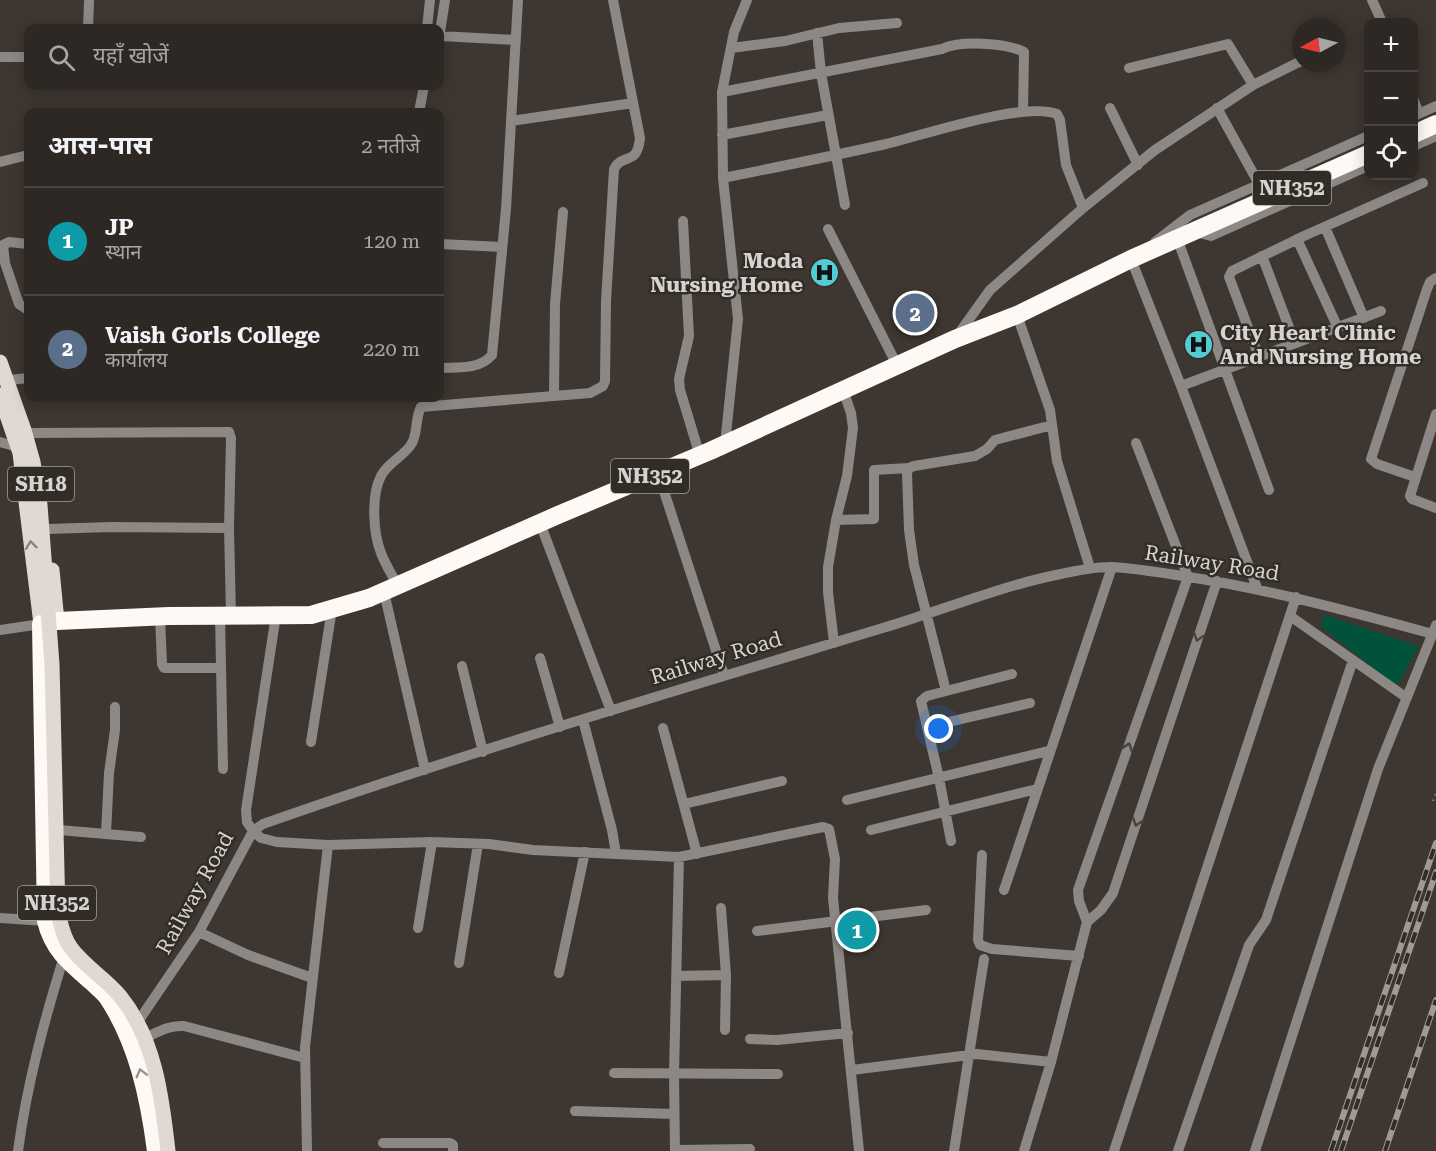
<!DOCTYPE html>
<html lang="hi">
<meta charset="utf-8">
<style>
:root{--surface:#2e2825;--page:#36302d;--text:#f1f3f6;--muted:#a7a6a7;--line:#494442;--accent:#52ccd0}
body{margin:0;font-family:"Roboto Serif","Noto Sans Devanagari",serif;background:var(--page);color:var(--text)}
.controls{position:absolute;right:18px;top:18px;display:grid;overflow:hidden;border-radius:12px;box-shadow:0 3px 15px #0003}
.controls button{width:54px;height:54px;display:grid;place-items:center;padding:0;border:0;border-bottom:2px solid var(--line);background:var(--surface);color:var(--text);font:30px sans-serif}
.compass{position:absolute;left:1292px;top:18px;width:54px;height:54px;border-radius:50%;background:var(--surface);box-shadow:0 3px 15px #0003;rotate:263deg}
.you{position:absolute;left:939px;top:729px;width:21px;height:21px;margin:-15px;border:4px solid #fff;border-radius:50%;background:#1a73e8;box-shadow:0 0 0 9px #1a73e833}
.badge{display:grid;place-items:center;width:39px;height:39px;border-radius:50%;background:var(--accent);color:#fff;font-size:20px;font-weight:700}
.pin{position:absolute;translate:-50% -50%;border:3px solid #fff;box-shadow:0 2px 6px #0006}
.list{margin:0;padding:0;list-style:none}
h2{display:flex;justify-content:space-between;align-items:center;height:78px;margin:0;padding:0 24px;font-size:26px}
h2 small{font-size:20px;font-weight:400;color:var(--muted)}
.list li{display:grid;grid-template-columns:39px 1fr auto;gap:18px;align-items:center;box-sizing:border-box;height:108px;padding:0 24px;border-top:2px solid var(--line)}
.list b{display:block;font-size:22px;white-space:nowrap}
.list p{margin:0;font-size:20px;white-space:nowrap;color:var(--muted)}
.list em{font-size:20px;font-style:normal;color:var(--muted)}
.icon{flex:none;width:33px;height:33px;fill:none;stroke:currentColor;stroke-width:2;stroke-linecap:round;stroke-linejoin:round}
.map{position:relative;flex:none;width:1436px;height:1151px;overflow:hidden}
.search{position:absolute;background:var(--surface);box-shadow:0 3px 15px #0003;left:24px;top:24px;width:420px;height:66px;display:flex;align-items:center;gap:15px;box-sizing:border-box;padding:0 21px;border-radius:12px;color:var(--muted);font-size:22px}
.panel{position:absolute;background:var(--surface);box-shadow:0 3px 15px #0003;left:24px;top:108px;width:420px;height:294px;border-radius:12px}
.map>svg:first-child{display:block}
</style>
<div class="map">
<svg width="1436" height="1151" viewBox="0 0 1436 1151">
<rect width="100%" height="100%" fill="#3d3631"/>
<path fill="#00533a" d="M1324 615 1419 646 1397 686 1321 627Z"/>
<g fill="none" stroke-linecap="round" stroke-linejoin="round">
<path stroke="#8d8884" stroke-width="2" stroke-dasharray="1.5 4.5" stroke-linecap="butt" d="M1433 801 1436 793"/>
<path stroke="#8c8886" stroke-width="10" d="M1372 0 1382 22
M88 28 89 0
M427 28 430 0
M440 32 445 0
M817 33 821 73 845 205
M440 36 516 40
M731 48 785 41 839 28 897 23
M0 57H28
M1129 68 1228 44 1253 85
M722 92 942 49C960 40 1006 43 1024 52L1023 112
M1414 101 1419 113
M1110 108 1138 165
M1217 108 1259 184
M419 112 424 86
M1414 116 1436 106
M511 121 633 103
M722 135 828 115
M1414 146 1436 136
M0 162 28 155
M723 178C778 167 832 156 886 144 924 135 1024 101 1057 114L1060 120 1066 165 1083 208
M683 221 689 336 679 379 680 390 700 456
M1325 227 1364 318
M828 229 897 365
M1196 232 1211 236 1368 166
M1177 238 1269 490
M1297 239 1338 328
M1155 242 1190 215 1368 136
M28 244 9 242 3 245 5 263 19 304 28 310
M440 244 502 247
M1262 256 1295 343
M1131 259 1181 386 1257 588
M1017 315 1050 410 1057 461 1090 568
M957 336 990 290 1083 208 1155 150 1253 85 1301 61
M1259 357 1231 282 1229 277 1232 271 1304 236 1423 183
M440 368C458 367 479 370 492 355L506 209 518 0
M10 380 28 378
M1181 386 1381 311
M554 396 555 304 563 212
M1436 414 1410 496 1412 499 1436 508
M29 433 229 432 231 438 229 528 231 615
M0 442 21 448
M725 444 738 319 723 178 722 92 734 32 747 0
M658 473 724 675
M1415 477 1377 464 1371 459 1427 289 1430 282 1436 278
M836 520 874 519V470L909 468
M540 523 611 711
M47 529 111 527 229 528
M398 586C392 575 385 564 381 553 373 533 371 495 381 476 388 462 405 456 412 443 418 432 415 418 421 407L590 393 603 386 605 381 606 301 614 169C623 152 637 167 640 138L613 0
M384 592 425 770
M220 615 223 769
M276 615 246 810 247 822 253 831 261 838 277 842 328 845 432 842 489 844 533 850 679 857 823 827 829 829 835 859 833 898 859 1151
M160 616 162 664 164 668H221
M1290 616 1407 698
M0 630 41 624
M834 643 828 592V567L836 520 847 476 853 428 851 413 843 390
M540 658 560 727
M462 666 483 752
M946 691 1012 674
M583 720 612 830 616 854
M927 727 1030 703
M663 728 697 854
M311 742 332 609
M847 800 1048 751
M684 804 782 781
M59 830 141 837
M871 830 1037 789
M106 834 109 773 115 730V707
M951 841 939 778 921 701 927 696 946 691 914 565 909 530 907 473 909 468 914 466 975 456 987 449 995 440 1052 425
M982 855 978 940 980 945 992 949 1079 956
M1004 890 1112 567
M721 908 726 975 725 1030
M0 918 46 921
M1087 922 1101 910 1113 893 1217 581
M418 928 432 842
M757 931 926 910
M199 932 248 955 312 978
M459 963 478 844
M559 973 585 852
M677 976 726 975
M135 1026 199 932 253 831 263 824C468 752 678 690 886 627 943 610 998 587 1056 575 1074 571 1092 567 1110 567 1136 568 1163 573 1189 577 1272 590 1352 612 1433 634
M145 1038C158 1032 169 1025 184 1026L305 1058
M750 1039 777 1040 848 1033
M852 1070 977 1054 1051 1062
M614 1073 778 1074
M575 1111 674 1114
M383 1143H450L453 1145V1151
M675 1150 750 1149
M18 1151C27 1083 45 1018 65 953
M307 1151 305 1047 328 845
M675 1151 674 1074 679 857
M954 1151 984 959
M1024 1151 1051 1062 1087 922 1079 901 1078 890 1188 577 1136 443
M1114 1151 1296 597
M1178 1151 1249 945 1266 920 1353 660
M1255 1151 1378 769 1436 625"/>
<path stroke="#e0d8d3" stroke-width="15" d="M0 395 20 453 41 624
M52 570 57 621"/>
<path stroke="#fef9f5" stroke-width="18" d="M1414 134 1436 124
M156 1151C149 1098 138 1044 108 998 104 992 97 987 92 982 70 963 53 950 46 921L41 624 57 621 169 616 311 615 369 598 558 515 710 451 955 339 1017 315 1131 259 1368 154"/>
<defs>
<path id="rail" d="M1331 1151 1436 843
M1341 1151 1436 872
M1385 1151 1436 1000"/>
</defs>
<use href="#rail" stroke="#a09a97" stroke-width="6"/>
<use href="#rail" stroke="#322c27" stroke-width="4" stroke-dasharray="11" stroke-linecap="butt"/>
<path stroke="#e0d8d3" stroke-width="15" d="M0 362 24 430 33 462 40 505 52 664 58 913C61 925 63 937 71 948 84 966 105 978 120 996 155 1039 162 1097 168 1151"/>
</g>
<defs><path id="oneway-chevron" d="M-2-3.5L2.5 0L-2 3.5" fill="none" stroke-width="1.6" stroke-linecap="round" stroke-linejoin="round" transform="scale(1.5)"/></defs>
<use stroke="#89827d" href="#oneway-chevron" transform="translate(31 545) rotate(-97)"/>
<g stroke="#48433f">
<use href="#oneway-chevron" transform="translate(1198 637) rotate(108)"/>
<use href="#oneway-chevron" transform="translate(1128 747) rotate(-71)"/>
<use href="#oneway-chevron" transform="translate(1137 822) rotate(108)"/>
</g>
<use stroke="#98928e" href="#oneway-chevron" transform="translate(141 1073) rotate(-104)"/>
<defs>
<symbol id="hospital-disc" viewBox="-11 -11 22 22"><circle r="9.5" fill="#52ccd0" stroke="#322c27"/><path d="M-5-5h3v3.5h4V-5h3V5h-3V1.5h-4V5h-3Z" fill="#111"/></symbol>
</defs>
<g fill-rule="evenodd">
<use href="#hospital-disc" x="808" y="256" width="33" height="33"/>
<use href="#hospital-disc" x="1182" y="328" width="33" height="33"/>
</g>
<g text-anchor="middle" stroke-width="5" stroke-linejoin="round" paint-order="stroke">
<g fill="#322c27" stroke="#a6a19d" stroke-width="1.5">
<rect x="1253" y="171" width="78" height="34" rx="4.5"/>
<rect x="611" y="459" width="78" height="34" rx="4.5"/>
<rect x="8" y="467" width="66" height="34" rx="4.5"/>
<rect x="18" y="886" width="78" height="34" rx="4.5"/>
</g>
<g font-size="20" font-weight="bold" fill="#d7d3d0">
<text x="1292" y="195">NH352</text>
<text x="650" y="483">NH352</text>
<text x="41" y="491">SH18</text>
<text x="57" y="910">NH352</text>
</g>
<g font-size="21" font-weight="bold" fill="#d7d3d0" stroke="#322c27" text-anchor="end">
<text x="803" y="268">Moda<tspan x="803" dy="24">Nursing Home</tspan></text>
<text x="1220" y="340" text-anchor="start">City Heart Clinic<tspan x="1220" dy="24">And Nursing Home</tspan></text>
</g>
<g font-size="21" fill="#d7d3d0" stroke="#322c27">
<text transform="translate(1212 563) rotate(9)" y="7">Railway Road</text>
<text transform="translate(716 658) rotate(-17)" y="7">Railway Road</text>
<text transform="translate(195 893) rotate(-61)" y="7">Railway Road</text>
</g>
</g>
</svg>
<div class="controls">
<button>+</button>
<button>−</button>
<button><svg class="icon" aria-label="locate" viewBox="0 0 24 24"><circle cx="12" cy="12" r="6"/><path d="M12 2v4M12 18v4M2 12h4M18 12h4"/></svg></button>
</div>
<svg class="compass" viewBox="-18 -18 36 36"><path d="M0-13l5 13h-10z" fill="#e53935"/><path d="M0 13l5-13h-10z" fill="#a7a6a7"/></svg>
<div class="you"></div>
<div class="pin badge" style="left:857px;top:930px;background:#0f9aa8">1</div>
<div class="pin badge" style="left:915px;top:313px;background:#5c6f8a">2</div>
<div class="search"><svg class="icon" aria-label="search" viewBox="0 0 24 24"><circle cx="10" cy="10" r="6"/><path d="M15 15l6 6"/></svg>यहाँ खोजें</div>
<section class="panel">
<h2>आस-पास<small>2 नतीजे</small></h2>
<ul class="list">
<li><span class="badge" style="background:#0f9aa8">1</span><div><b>JP</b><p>स्थान</p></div><em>120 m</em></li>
<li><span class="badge" style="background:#5c6f8a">2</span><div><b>Vaish Gorls College</b><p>कार्यालय</p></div><em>220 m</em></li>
</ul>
</section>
</div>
